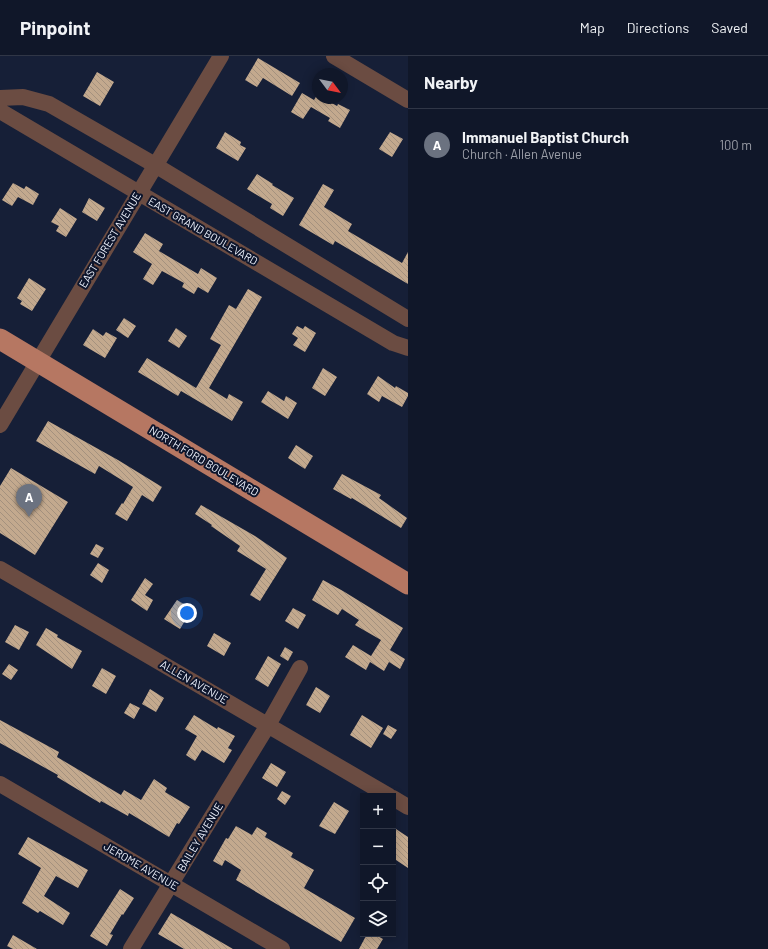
<!DOCTYPE html>
<meta charset="utf-8">
<style>
:root{--surface:#101729;--page:#192031;--text:#f1f3f6;--muted:#9c9fa8;--line:#303646;--accent:#2563eb}
body{margin:0;font-family:Barlow,sans-serif;background:var(--page);color:var(--text)}
.controls{position:absolute;right:12px;bottom:12px;display:grid;overflow:hidden;border-radius:0px;box-shadow:0 2px 10px #0003}
.controls button{width:36px;height:36px;display:grid;place-items:center;padding:0;border:0;border-bottom:1px solid var(--line);background:var(--surface);color:var(--text);font:20px sans-serif}
.compass{position:absolute;left:312px;top:12px;width:36px;height:36px;border-radius:50%;background:var(--surface);box-shadow:0 2px 10px #0003;rotate:122deg}
.you{position:absolute;left:187px;top:557px;width:14px;height:14px;margin:-10px;border:3px solid #fff;border-radius:50%;background:#1a73e8;box-shadow:0 0 0 6px #1a73e833}
.badge{display:grid;place-items:center;width:26px;height:26px;border-radius:50%;background:var(--accent);color:#fff;font-size:13px;font-weight:700}
.pin{position:absolute;translate:-50% -33px;filter:drop-shadow(0 1px 2px #0008)}
.pin::after{content:'';position:absolute;top:21px;width:14px;height:12px;background:inherit;clip-path:polygon(0 0,100% 0,50% 100%)}
.list{margin:0;padding:0;list-style:none}
h2{display:flex;justify-content:space-between;align-items:center;height:52px;margin:0;padding:0 16px;font-size:17px}
h2 small{font-size:13px;font-weight:400;color:var(--muted)}
.list li{display:grid;grid-template-columns:26px 1fr auto;gap:12px;align-items:center;box-sizing:border-box;height:72px;padding:0 16px;border-top:1px solid var(--line)}
.list b{display:block;font-size:15px;white-space:nowrap}
.list p{margin:0;font-size:13px;white-space:nowrap;color:var(--muted)}
.list em{font-size:13px;font-style:normal;color:var(--muted)}
.icon{flex:none;width:22px;height:22px;fill:none;stroke:currentColor;stroke-width:2;stroke-linecap:round;stroke-linejoin:round}
.map{position:relative;flex:none;width:408px;height:893px;overflow:hidden}
header{display:flex;align-items:center;gap:24px;box-sizing:border-box;height:56px;padding:0 20px;background:var(--surface);border-bottom:1px solid var(--line)}
header strong{font-size:19px}
nav{display:flex;gap:22px;margin-inline-start:auto;font-size:14px}
main{display:flex}
aside{flex:1;background:var(--surface)}
.map>svg:first-child{display:block}
</style>
<header>
<strong>Pinpoint</strong>
<nav><a>Map</a><a>Directions</a><a>Saved</a></nav>
</header>
<main>
<div class="map">
<svg width="408" height="893" viewBox="0 0 408 893">
<defs>
<pattern id="building-back-hatch" width="6" height="6" patternUnits="userSpaceOnUse"><rect width="6" height="6" fill="#c3a98e"/><path d="M-1 5l2 2M0 0l6 6M5-1l2 2" fill="none" stroke="#a4917e"/></pattern>
</defs>
<rect width="100%" height="100%" fill="#161f37"/>
<path fill="url(#building-back-hatch)" d="M258 2 300 27 292 40 263 22 257 31 245 24Z
M97 16 114 26 100 50 83 40Z
M302 37 314 44 317 39 318 42H323L337 50 338 48 350 54 340 72 328 65 330 62 311 51 303 63 291 56Z
M225 76 241 86 240 89 246 92 238 105 216 92Z
M390 76 403 83 392 101 379 93Z
M257 118 273 128 272 129 294 142 283 160 270 152 272 148 247 133Z
M13 127 24 133 26 130 39 138 33 149 18 141 12 150 2 144Z
M323 128 334 134 324 151 352 168 348 175 402 207 408 196V228L335 185 333 189 299 169Z
M89 142 105 152 97 165 82 156Z
M60 152 77 163 66 181 56 175 59 170 51 166Z
M145 177 163 188 159 195 198 218 201 212 217 222 208 237 198 231 194 238 182 231 184 227 162 215 153 229 143 223 152 208 133 196Z
M29 222 46 233 32 255 20 248 22 245 17 242Z
M248 233 262 241 209 332 227 343 229 338 243 346 232 365 181 335 178 340 138 316 147 302 196 332 221 289 210 283 229 249 236 253Z
M124 262 136 270 128 282 116 274Z
M297 270 303 273 305 270 316 277 305 296 293 289 298 282 292 278Z
M176 272 187 280 179 292 168 285Z
M93 273 103 280 106 276 117 282 105 302 83 289Z
M323 312 337 321 325 340 312 332Z
M378 320 395 332 396 330 408 337V340L402 351 382 340 379 346 367 338Z
M268 335 284 345 286 340 297 347 288 363 261 346Z
M48 365 118 404 162 431 153 446 142 439 127 465 115 458 122 447 123 448 133 431 99 410 95 418 36 385Z
M296 389 313 400 305 413 288 402Z
M11 412 68 446 35 499 0 477V430Z
M342 418 381 439 379 442 407 462 401 472 352 442 351 443 333 433Z
M201 449 255 480 287 502 260 545 250 539 266 513 237 495 240 490 211 470 212 469 195 458Z
M96 488 104 492 98 502 90 498Z
M98 507 109 514 102 527 90 519Z
M145 522 153 528 145 539 153 544 147 555 131 544Z
M323 524 343 535 403 572 390 594 405 603 400 613 389 606 384 615 370 606 366 614 345 601 353 589 371 600 381 584 355 569 359 564 342 553 338 559 312 544Z
M177 544 187 550 180 560 186 563 180 573 164 563Z
M293 552 306 559 298 573 285 565Z
M15 569 29 576 19 594 5 586Z
M46 572 58 579 57 581 82 595 72 613 36 589Z
M214 577 231 587 224 600 207 590Z
M285 591 293 596 288 605 280 600Z
M268 600 281 608 268 631 255 623Z
M9 608 18 614 11 624 2 618Z
M102 612 116 620 106 638 92 630Z
M316 631 330 640 320 657 306 649Z
M150 633 164 642 156 656 142 648Z
M130 647 140 652 134 663 124 657Z
M194 659 217 673 218 671 235 680 228 692 232 694 224 707 202 694 195 705 186 699 197 680 185 673Z
M362 659 383 672 371 692 350 679Z
M0 664 59 696 57 701 121 739 124 734 141 744 154 723 167 732 165 736 190 751 179 768 177 767 169 781 129 757 128 760 101 745 100 747 57 721 58 719 0 687Z
M388 669 397 674 391 683 383 678Z
M271 707 286 716 277 731 262 722Z
M282 735 291 740 285 749 277 743Z
M334 746 349 755 335 778 319 770Z
M236 770 252 779 257 771 267 777 265 781 293 797 291 801 314 814 304 832 355 862 341 886 236 824 241 814 225 804 222 810 213 805 226 782 228 783Z
M393 771 408 781V812L393 802Z
M28 781 88 814 78 832 56 820 44 840 70 857 63 869 40 855 38 857 22 847 41 812 18 798Z
M120 833 134 842 123 859 122 858 110 878 113 879 107 890 90 880Z
M171 857 233 893H184L158 878Z
M367 878H374L383 883 377 893H359Z
M13 879 37 893H13L7 890Z"/>
<g fill="none" stroke-linecap="round" stroke-linejoin="round">
<path stroke="#6b4c42" stroke-width="16" d="M334 0 408 44
M0 42 23 41 49 48 155 109 408 263
M0 55 393 287 408 292
M0 369 221 0
M0 513 389 740
M0 728 282 893
M393 742 408 751
M131 893 268 669 300 612"/>
<path stroke="#b67762" stroke-width="21" d="M0 283 408 528"/>
</g>
<g text-anchor="middle" stroke-width="4" stroke-linejoin="round" paint-order="stroke">
<g font-size="11" fill="#f0f4fe" stroke="#0d152c">
<text transform="translate(203 175) rotate(30)" y="4">EAST GRAND BOULEVARD</text>
<text transform="translate(110 184) rotate(-59)" y="4">EAST FOREST AVENUE</text>
<text transform="translate(204 405) rotate(31)" y="4">NORTH FORD BOULEVARD</text>
<text transform="translate(194 626) rotate(30)" y="4">ALLEN AVENUE</text>
<text transform="translate(200 781) rotate(-59)" y="4">BAILEY AVENUE</text>
<text transform="translate(141 810) rotate(30)" y="4">JEROME AVENUE</text>
</g>
</g>
</svg>
<div class="controls">
<button>+</button>
<button>−</button>
<button><svg class="icon" aria-label="locate" viewBox="0 0 24 24"><circle cx="12" cy="12" r="6"/><path d="M12 2v4M12 18v4M2 12h4M18 12h4"/></svg></button>
<button><svg class="icon" aria-label="layers" viewBox="0 0 24 24"><path d="M12 4l9 5-9 5-9-5zM3 14l9 5 9-5"/></svg></button>
</div>
<svg class="compass" viewBox="-18 -18 36 36"><path d="M0-13l5 13h-10z" fill="#e53935"/><path d="M0 13l5-13h-10z" fill="#9c9fa8"/></svg>
<div class="you"></div>
<div class="pin badge" style="left:29px;top:461px;background:#6b7280">A</div>
</div>
<aside>
<h2>Nearby<small></small></h2>
<ul class="list">
<li><span class="badge" style="background:#6b7280">A</span><div><b>Immanuel Baptist Church</b><p>Church · Allen Avenue</p></div><em>100 m</em></li>
</ul>
</aside>
</main>
